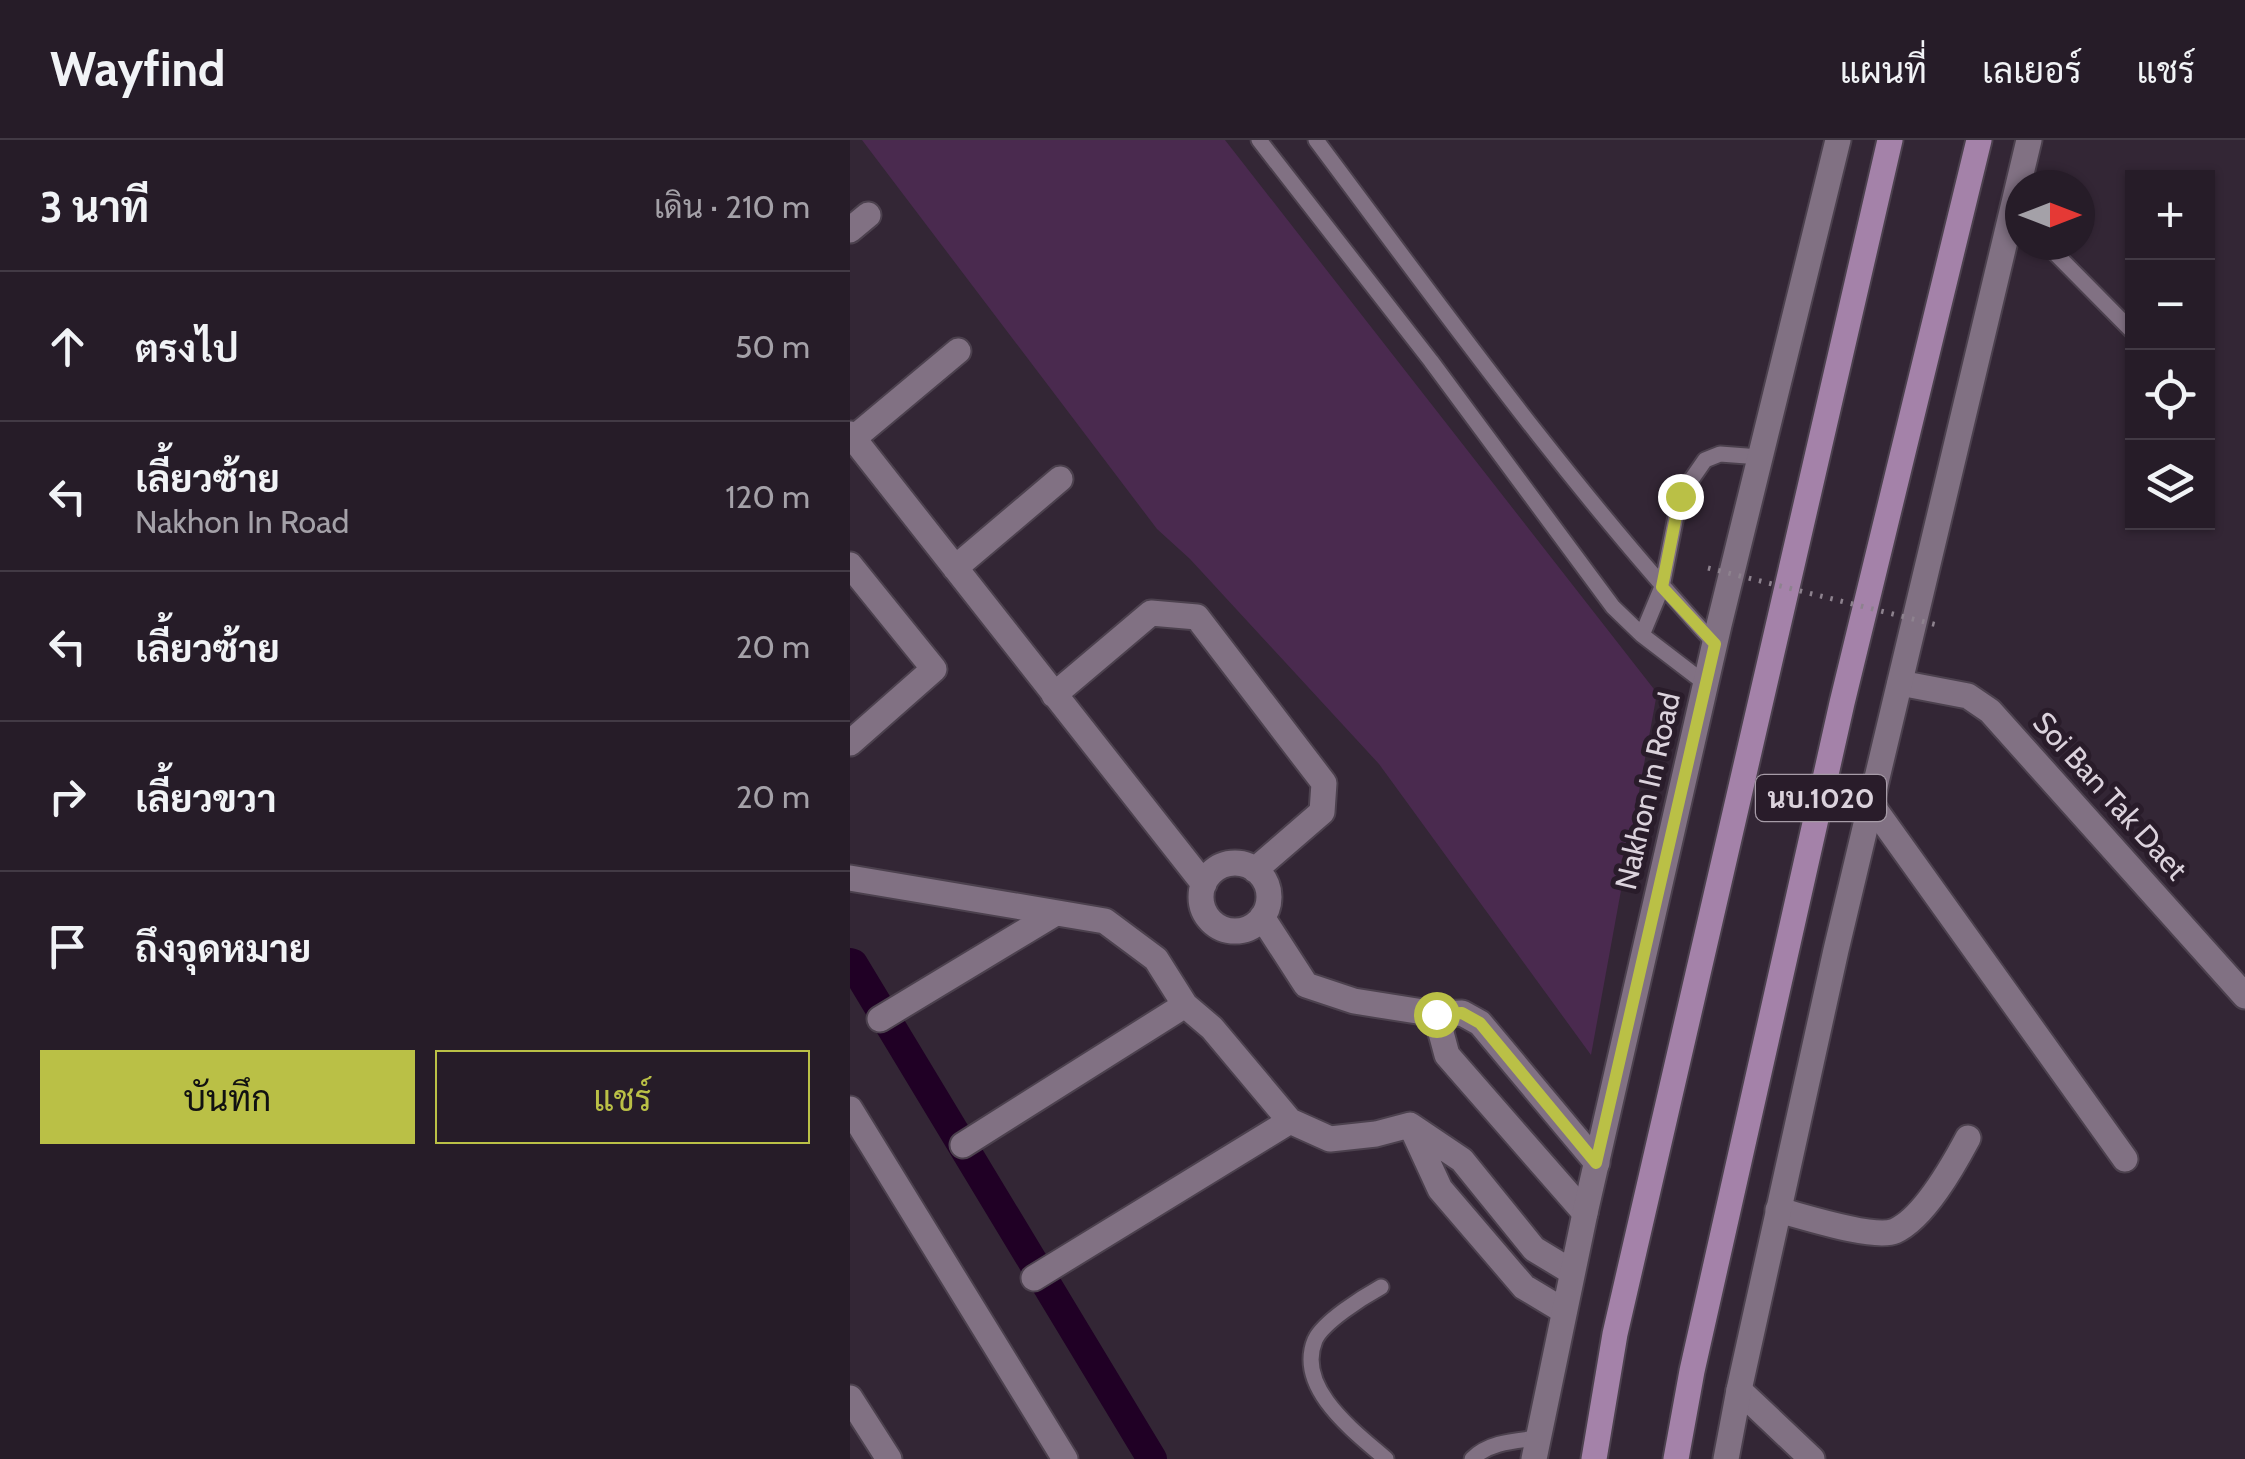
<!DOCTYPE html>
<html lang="th">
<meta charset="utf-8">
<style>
:root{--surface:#261c28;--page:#322934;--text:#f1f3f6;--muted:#a4a1a8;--line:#423a45;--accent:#bac046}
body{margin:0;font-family:Cabin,Sarabun,sans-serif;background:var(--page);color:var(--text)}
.controls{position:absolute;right:30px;top:30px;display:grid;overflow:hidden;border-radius:0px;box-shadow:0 2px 8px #0004}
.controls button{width:90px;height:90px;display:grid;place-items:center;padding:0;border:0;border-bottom:2px solid var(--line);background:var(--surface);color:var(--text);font:50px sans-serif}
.compass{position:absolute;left:1155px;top:30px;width:90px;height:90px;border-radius:50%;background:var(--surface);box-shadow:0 2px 8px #0004;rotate:90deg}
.stop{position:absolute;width:30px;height:30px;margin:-22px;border:8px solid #bac046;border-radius:50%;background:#fff}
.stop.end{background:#bac046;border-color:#fff;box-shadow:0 2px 10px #0008}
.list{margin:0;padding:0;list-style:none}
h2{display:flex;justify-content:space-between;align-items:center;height:130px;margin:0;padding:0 40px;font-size:42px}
h2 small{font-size:32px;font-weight:400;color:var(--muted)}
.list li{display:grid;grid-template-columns:65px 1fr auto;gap:30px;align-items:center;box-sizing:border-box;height:150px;padding:0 40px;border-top:2px solid var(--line)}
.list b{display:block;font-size:38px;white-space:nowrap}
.list p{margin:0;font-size:32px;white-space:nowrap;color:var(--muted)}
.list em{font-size:32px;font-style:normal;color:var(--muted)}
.actions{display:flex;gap:20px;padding:30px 40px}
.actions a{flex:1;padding:22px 0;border:2px solid var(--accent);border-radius:0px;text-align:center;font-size:35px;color:var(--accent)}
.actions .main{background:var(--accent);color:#111}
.icon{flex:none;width:55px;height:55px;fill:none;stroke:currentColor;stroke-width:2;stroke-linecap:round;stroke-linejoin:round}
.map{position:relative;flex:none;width:1395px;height:1319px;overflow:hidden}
header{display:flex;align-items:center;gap:60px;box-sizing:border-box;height:140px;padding:0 50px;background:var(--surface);border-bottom:2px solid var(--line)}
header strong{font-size:48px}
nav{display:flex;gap:55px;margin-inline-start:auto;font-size:35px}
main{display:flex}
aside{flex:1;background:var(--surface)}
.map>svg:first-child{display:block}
</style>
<header>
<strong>Wayfind</strong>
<nav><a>แผนที่</a><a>เลเยอร์</a><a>แชร์</a></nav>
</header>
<main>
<aside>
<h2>3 นาที<small>เดิน · 210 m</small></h2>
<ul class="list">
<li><svg class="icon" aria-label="ahead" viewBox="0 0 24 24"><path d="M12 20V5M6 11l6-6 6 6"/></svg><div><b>ตรงไป</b></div><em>50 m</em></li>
<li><svg class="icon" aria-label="left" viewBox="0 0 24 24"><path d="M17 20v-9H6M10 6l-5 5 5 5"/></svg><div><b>เลี้ยวซ้าย</b><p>Nakhon In Road</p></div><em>120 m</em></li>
<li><svg class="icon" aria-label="left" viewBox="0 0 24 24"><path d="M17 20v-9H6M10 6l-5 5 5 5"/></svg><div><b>เลี้ยวซ้าย</b></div><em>20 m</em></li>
<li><svg class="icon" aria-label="right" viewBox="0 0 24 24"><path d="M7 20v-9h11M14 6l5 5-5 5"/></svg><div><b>เลี้ยวขวา</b></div><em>20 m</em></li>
<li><svg class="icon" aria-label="arrive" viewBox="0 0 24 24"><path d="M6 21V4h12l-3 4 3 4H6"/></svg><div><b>ถึงจุดหมาย</b></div></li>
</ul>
<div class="actions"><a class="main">บันทึก</a><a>แชร์</a></div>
</aside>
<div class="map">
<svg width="1395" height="1319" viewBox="0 0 1395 1319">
<rect width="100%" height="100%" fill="#332635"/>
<path fill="#4a2a4f" d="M12 0H375L807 553 741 915 529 624 340 419 307 389Z"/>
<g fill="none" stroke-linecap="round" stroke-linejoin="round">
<path stroke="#200025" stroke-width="30" d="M0 823 3 824 302 1319"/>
<defs>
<path id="service" d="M409 0 581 221 763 467 792 495 856 544
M466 0C594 171 720 347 865 504
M1197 105 1282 191
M792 495 812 447 830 356 855 320 870 314 910 317
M531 1147C513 1157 473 1182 465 1200 445 1248 505 1292 536 1319
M622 1319C639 1302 665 1301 688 1298"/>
<path id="minor" d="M0 90 18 75
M0 294 354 744
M4 298 108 211
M0 425 84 529 0 603
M105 428 210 339
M1050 543 1118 556 1140 571 1395 856
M204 555 301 473 347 477 474 643 472 672 405 730
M1021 664 1275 1019
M351 757a34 34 0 1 1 68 0a34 34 0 1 1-68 0Z
M0 738 255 781 306 819 335 865 362 888 440 981 480 999 526 994 560 985 612 1020 684 1109 722 1132
M412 777 456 845 504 861 586 874
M30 879 204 774
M0 969 215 1319
M561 986 590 1049 674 1147 714 1171
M113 1005 335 865
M928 1070C952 1076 1024 1100 1045 1091 1074 1078 1103 1026 1118 998
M735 1073 597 915 586 874 612 873 630 883 747 1023
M184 1138 440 981
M889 1250 962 1319
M0 1258 39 1319"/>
<path id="secondary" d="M684 1319 735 1073 869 485 988 0
M876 1319 889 1250 986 810 1179 0"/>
<path id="primary" d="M744 1319 765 1194 1040 0
M826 1319 842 1231 992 563 1129 0"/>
</defs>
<use href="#service" stroke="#4c414e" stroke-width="19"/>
<use href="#minor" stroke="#4c414e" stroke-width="29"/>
<use href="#secondary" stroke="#4c414e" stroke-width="29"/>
<use href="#primary" stroke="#4c414e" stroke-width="29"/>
<use href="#service" stroke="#817183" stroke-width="15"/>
<use href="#minor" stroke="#817183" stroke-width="25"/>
<use href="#secondary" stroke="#817183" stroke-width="25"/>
<use href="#primary" stroke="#a482a9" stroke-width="25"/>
<path stroke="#8d828e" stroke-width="5" stroke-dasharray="2.5 8" stroke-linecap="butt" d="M858 428 1091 486"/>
</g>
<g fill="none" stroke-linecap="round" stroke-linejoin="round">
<path stroke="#bac046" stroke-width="12" d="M586 874 612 873 630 883 746 1023 865 504 812 447 830 356"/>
</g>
<g text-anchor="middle" stroke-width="10" stroke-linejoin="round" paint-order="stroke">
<rect fill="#291c2a" stroke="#a69ba7" stroke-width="2.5" x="906" y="635" width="130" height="46" rx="8"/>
<g font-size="28" font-weight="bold" fill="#dbd2dc">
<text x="971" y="668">นบ.1020</text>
</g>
<g font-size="30" fill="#dbd2dc" stroke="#291c2a">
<text transform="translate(798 651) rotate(-77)" y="10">Nakhon In Road</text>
<text transform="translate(1260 656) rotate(48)" y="10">Soi Ban Tak Daet</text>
</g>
</g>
</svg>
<div class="controls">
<button>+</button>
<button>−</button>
<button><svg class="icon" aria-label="locate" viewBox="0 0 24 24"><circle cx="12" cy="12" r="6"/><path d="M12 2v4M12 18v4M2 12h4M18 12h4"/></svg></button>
<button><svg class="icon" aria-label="layers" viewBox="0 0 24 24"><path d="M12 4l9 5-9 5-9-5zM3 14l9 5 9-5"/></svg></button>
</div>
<svg class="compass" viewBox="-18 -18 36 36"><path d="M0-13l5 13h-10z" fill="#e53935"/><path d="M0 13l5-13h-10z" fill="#a4a1a8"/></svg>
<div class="stop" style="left:586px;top:874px"></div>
<div class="stop end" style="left:830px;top:356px"></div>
</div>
</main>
